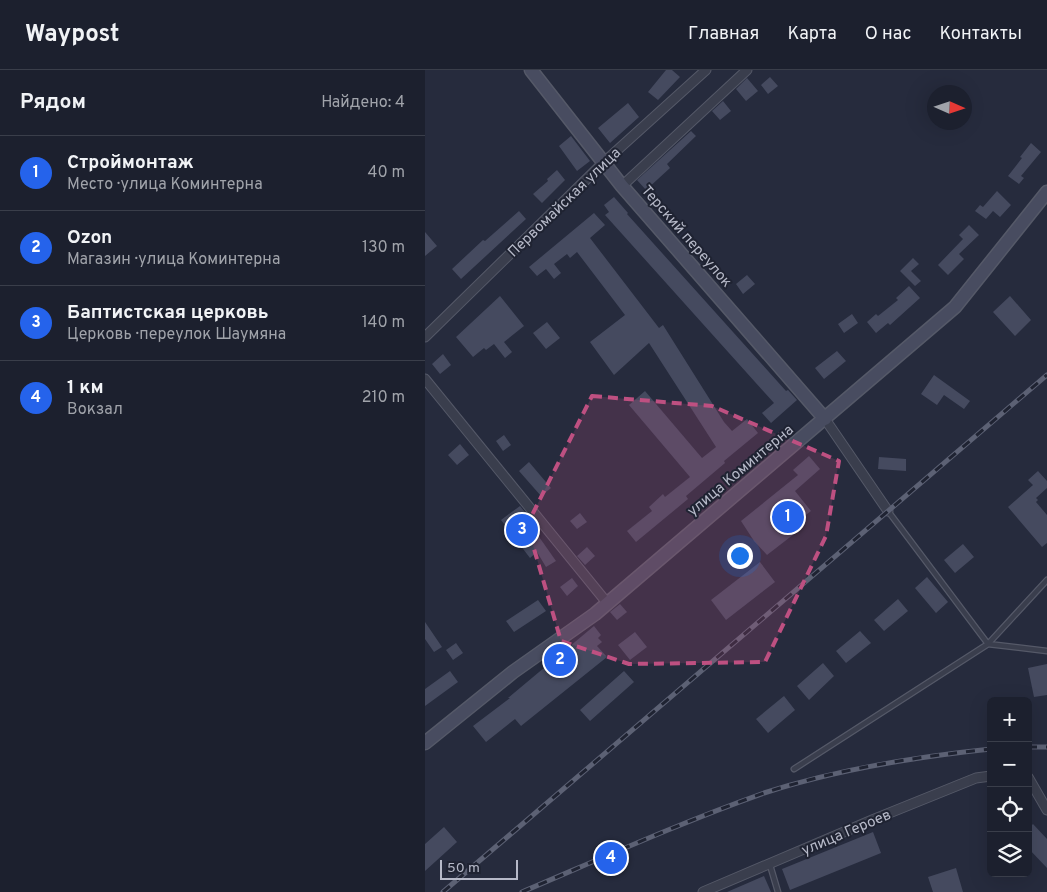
<!DOCTYPE html>
<html lang="ru">
<meta charset="utf-8">
<style>
:root{--surface:#1c202e;--page:#292d3a;--text:#f1f3f6;--muted:#a0a3aa;--line:#3a3e4a;--accent:#2563eb}
body{margin:0;font-family:Overpass,sans-serif;background:var(--page);color:var(--text)}
.controls{position:absolute;right:15px;bottom:15px;display:grid;overflow:hidden;border-radius:8px;box-shadow:0 5px 20px #0002}
.controls button{width:45px;height:45px;display:grid;place-items:center;padding:0;border:0;border-bottom:1px solid var(--line);background:var(--surface);color:var(--text);font:25px sans-serif}
.compass{position:absolute;left:502px;top:15px;width:45px;height:45px;border-radius:50%;background:var(--surface);box-shadow:0 5px 20px #0002;rotate:93deg}
.scale{position:absolute;left:15px;bottom:12px;width:78px;box-sizing:border-box;padding-left:5px;border:2px solid #b6b9c8;border-top:0;font-size:14px;line-height:18px;white-space:nowrap;color:#b6b9c8;-webkit-text-stroke:4px #1f2332;paint-order:stroke}
.you{position:absolute;left:314px;top:485px;width:18px;height:18px;margin:-12px;border:4px solid #fff;border-radius:50%;background:#1a73e8;box-shadow:0 0 0 8px #1a73e833}
.badge{display:grid;place-items:center;width:32px;height:32px;border-radius:50%;background:var(--accent);color:#fff;font-size:16px;font-weight:700}
.pin{position:absolute;translate:-50% -50%;border:2px solid #fff;box-shadow:0 1px 5px #0006}
.list{margin:0;padding:0;list-style:none}
h2{display:flex;justify-content:space-between;align-items:center;height:65px;margin:0;padding:0 20px;font-size:21px}
h2 small{font-size:16px;font-weight:400;color:var(--muted)}
.list li{display:grid;grid-template-columns:32px 1fr auto;gap:15px;align-items:center;box-sizing:border-box;height:75px;padding:0 20px;border-top:1px solid var(--line)}
.list b{display:block;font-size:19px;white-space:nowrap}
.list p{margin:0;font-size:16px;white-space:nowrap;color:var(--muted)}
.list em{font-size:16px;font-style:normal;color:var(--muted)}
.icon{flex:none;width:28px;height:28px;fill:none;stroke:currentColor;stroke-width:2;stroke-linecap:round;stroke-linejoin:round}
.map{position:relative;flex:none;width:622px;height:822px;overflow:hidden}
header{display:flex;align-items:center;gap:30px;box-sizing:border-box;height:70px;padding:0 25px;background:var(--surface);border-bottom:1px solid var(--line)}
header strong{font-size:24px}
nav{display:flex;gap:28px;margin-inline-start:auto;font-size:18px}
main{display:flex}
aside{flex:1;background:var(--surface)}
.map>svg:first-child{display:block}
</style>
<header>
<strong>Waypost</strong>
<nav><a>Главная</a><a>Карта</a><a>О нас</a><a>Контакты</a></nav>
</header>
<main>
<aside>
<h2>Рядом<small>Найдено: 4</small></h2>
<ul class="list">
<li><span class="badge">1</span><div><b>Строймонтаж</b><p>Место · улица Коминтерна</p></div><em>40 m</em></li>
<li><span class="badge">2</span><div><b>Ozon</b><p>Магазин · улица Коминтерна</p></div><em>130 m</em></li>
<li><span class="badge">3</span><div><b>Баптистская церковь</b><p>Церковь · переулок Шаумяна</p></div><em>140 m</em></li>
<li><span class="badge">4</span><div><b>1 км</b><p>Вокзал</p></div><em>210 m</em></li>
</ul>
</aside>
<div class="map">
<svg width="622" height="822" viewBox="0 0 622 822">
<rect width="100%" height="100%" fill="#262b3d"/>
<path fill="#454a5f" d="M241 0H247L255 7 233 30 223 22Z
M345 7 353 16 343 24 336 15Z
M322 8 333 21 321 31 311 19Z
M298 31 306 41 295 50 287 41Z
M203 33 214 47 185 73 173 58Z
M266 61 271 66 242 94 245 98 221 120 212 110Z
M146 66 165 91 152 101 134 76Z
M606 73 616 82 596 106 599 108 594 114 583 106 597 88 595 87Z
M132 100 140 110 117 133 108 124 123 111 122 109Z
M572 121 586 135 575 147 568 141 561 149 550 141 555 135 558 137Z
M189 127 203 143 202 144 361 321 363 320 372 330 346 353 337 343 349 333 180 145 184 142 179 135Z
M94 141 101 149 36 209 27 199 58 170 60 171Z
M169 143 180 155 165 168 234 258 238 255 299 352 307 361 322 349 333 363 299 391 300 393 261 426 263 429 211 472 202 461 227 441 224 437 238 424 240 427 265 407 204 335 220 321 277 388 291 377 224 273 189 305 165 272 200 245 152 182 145 188 142 184 129 194 136 203 129 209 121 199 112 206 104 197Z
M544 155 554 165 534 184 539 189 523 205 513 195 538 169 534 165Z
M0 162 12 176 0 186Z
M488 188 494 194 486 201 496 211 490 216 475 201Z
M322 205 330 214 318 224 311 214Z
M484 216 495 228 465 255 463 253 451 263 442 252 451 244 453 246 473 230 471 228Z
M75 226 99 256 79 272 87 282 80 288 69 274 61 280 59 278 48 287 31 267Z
M585 226 606 250 590 266 568 242Z
M427 244 433 253 419 263 413 254Z
M122 252 135 268 121 279 108 263Z
M412 281 421 291 399 309 390 298Z
M18 284 26 295 15 304 7 294Z
M509 305 545 331 539 339 519 325 512 335 496 324Z
M79 365 86 375 78 381 71 371Z
M35 374 44 385 32 395 23 385Z
M384 386 395 399 370 421 386 441 368 455 373 461 342 485 329 471 316 451 373 405 368 400Z
M454 387 481 389V401L453 399Z
M104 392 126 418 116 426 94 401Z
M613 401 622 411V418L611 428 613 430 611 432 622 445V473L617 477 583 437 608 415 603 410Z
M95 436 108 452 105 454 131 491 121 497 112 482 105 488 76 450Z
M155 443 162 452 152 459 145 451Z
M538 474 549 487 530 503 519 490Z
M162 477 170 486 160 495 152 486Z
M335 492 350 512 301 550 286 530Z
M502 507 523 532 511 543 490 518Z
M147 508 153 516 142 526 135 517Z
M473 529 483 541 459 561 449 550Z
M113 530 121 541 89 562 81 551Z
M195 534 202 542 192 550 185 542Z
M0 552 17 577 9 582 0 569Z
M169 556 176 565 173 568 177 572 172 576 182 587 96 656 90 649 61 672 48 656 85 628H83Z
M435 561 446 573 421 593 411 581Z
M210 562 222 577 205 590 193 575Z
M31 573 38 583 28 590 21 580Z
M398 593 409 606 384 630 372 616Z
M622 594V625L609 627 603 598Z
M25 601 33 612 0 636V619Z
M199 601 209 612 165 651 155 640Z
M359 626 370 640 343 663 331 649Z
M608 754 622 769V798L603 778V759Z
M19 757 32 772 0 801V774Z
M448 762 456 783 365 820 357 799Z
M531 798 538 822H508L503 807Z
M339 806 346 822H302Z"/>
<g fill="none" stroke-linecap="round" stroke-linejoin="round">
<defs>
<path id="lane" d="M463 441 563 574 622 510
M369 699 563 574 622 581
M345 795 353 822"/>
<path id="street" d="M197 116 322 0
M0 267 178 93 281 0
M0 309 183 534
M400 349 463 441
M603 707 622 740
M278 822 447 750 551 708 566 706"/>
<path id="secondary" d="M106 0 197 116 400 349
M0 673 88 602 170 544 530 237 622 122"/>
</defs>
<use href="#lane" stroke="#555968" stroke-width="7"/>
<use href="#street" stroke="#555968" stroke-width="11"/>
<use href="#secondary" stroke="#555968" stroke-width="15"/>
<use href="#lane" stroke="#3a3e4d" stroke-width="4.5"/>
<use href="#street" stroke="#3a3e4d" stroke-width="9"/>
<use href="#secondary" stroke="#484c60" stroke-width="12"/>
<defs>
<path id="rail" d="M603 677H622
M18 822 622 305
M97 822C177 788 257 752 339 723 413 699 489 687 566 679"/>
</defs>
<use href="#rail" stroke="#5c6174" stroke-width="5"/>
<use href="#rail" stroke="#1f2332" stroke-width="3" stroke-dasharray="9" stroke-linecap="butt"/>
</g>
<path fill="#be5081" fill-opacity="0.2" stroke="#be5081" stroke-width="4" stroke-dasharray="10 6" stroke-linejoin="round" d="M167 326 287 336 414 391 401 466 340 592 204 594 136 571 102 455Z"/>
<g text-anchor="middle" stroke-width="4" stroke-linejoin="round" paint-order="stroke">
<g font-size="15" fill="#b6b9c8" stroke="#1f2332">
<text transform="translate(139 132) rotate(-44)" y="5">Первомайская улица</text>
<text transform="translate(262 166) rotate(49)" y="5">Терский переулок</text>
<text transform="translate(315 400) rotate(-40)" y="5">улица Коминтерна</text>
<text transform="translate(421 762) rotate(-23)" y="5">улица Героев</text>
</g>
</g>
</svg>
<div class="controls">
<button>+</button>
<button>−</button>
<button><svg class="icon" aria-label="locate" viewBox="0 0 24 24"><circle cx="12" cy="12" r="6"/><path d="M12 2v4M12 18v4M2 12h4M18 12h4"/></svg></button>
<button><svg class="icon" aria-label="layers" viewBox="0 0 24 24"><path d="M12 4l9 5-9 5-9-5zM3 14l9 5 9-5"/></svg></button>
</div>
<svg class="compass" viewBox="-18 -18 36 36"><path d="M0-13l5 13h-10z" fill="#e53935"/><path d="M0 13l5-13h-10z" fill="#a0a3aa"/></svg>
<div class="scale">50 m</div>
<div class="you"></div>
<div class="pin badge" style="left:363px;top:447px">1</div>
<div class="pin badge" style="left:135px;top:590px">2</div>
<div class="pin badge" style="left:97px;top:460px">3</div>
<div class="pin badge" style="left:186px;top:788px">4</div>
</div>
</main>
